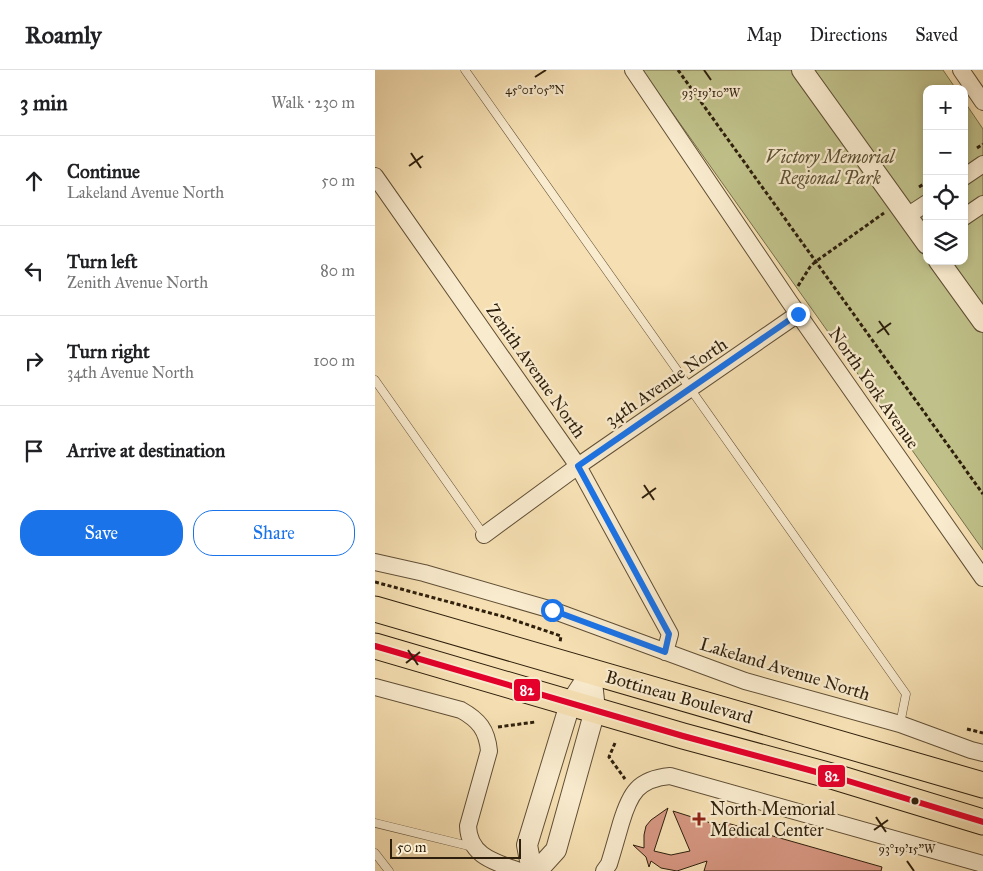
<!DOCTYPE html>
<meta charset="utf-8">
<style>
:root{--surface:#fff;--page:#f6f6f6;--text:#202124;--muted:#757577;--line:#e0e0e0;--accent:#1a73e8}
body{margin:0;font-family:"IM FELL Great Primer",serif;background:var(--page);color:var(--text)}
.controls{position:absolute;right:15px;top:15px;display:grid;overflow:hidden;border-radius:10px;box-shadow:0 2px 8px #0003}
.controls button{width:45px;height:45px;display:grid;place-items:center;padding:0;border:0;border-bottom:1px solid var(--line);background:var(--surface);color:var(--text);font:25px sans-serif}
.scale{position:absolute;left:15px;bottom:12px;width:131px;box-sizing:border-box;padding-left:5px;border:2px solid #2e1f0c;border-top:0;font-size:14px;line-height:18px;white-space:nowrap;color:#2e1f0c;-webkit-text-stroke:4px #f9ebce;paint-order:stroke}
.stop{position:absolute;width:15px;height:15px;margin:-11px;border:4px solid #1a73e8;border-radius:50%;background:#fff}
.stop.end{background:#1a73e8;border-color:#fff;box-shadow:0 1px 5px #0008}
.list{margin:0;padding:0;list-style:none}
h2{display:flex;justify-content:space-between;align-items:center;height:65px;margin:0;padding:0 20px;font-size:21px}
h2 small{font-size:16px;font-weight:400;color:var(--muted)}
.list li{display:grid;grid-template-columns:32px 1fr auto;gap:15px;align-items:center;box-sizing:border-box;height:90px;padding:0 20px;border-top:1px solid var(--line)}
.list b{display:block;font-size:19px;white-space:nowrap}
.list p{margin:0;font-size:16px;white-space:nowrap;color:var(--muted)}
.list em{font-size:16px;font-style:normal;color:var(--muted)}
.actions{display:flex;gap:10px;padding:15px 20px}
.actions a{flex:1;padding:11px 0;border:1px solid var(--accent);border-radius:20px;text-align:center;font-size:18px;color:var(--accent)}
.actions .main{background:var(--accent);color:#fff}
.icon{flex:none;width:28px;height:28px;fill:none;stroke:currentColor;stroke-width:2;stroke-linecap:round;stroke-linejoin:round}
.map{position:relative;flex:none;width:608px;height:801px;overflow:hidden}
header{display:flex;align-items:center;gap:30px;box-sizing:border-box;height:70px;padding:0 25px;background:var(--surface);border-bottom:1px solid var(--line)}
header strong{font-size:24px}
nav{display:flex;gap:28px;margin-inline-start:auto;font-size:18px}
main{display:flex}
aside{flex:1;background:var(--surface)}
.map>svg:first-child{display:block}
</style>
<header>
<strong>Roamly</strong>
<nav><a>Map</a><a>Directions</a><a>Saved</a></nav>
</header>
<main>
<aside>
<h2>3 min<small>Walk · 230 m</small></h2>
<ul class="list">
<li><svg class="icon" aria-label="ahead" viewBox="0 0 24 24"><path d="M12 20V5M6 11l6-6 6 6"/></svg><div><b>Continue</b><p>Lakeland Avenue North</p></div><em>50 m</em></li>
<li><svg class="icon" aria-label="left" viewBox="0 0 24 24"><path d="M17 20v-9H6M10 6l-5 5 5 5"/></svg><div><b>Turn left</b><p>Zenith Avenue North</p></div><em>80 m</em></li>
<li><svg class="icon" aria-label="right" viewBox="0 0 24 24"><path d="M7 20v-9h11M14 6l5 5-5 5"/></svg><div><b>Turn right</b><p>34th Avenue North</p></div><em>100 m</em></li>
<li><svg class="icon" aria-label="arrive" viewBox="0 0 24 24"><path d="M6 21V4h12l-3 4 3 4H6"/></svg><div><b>Arrive at destination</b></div></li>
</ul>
<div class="actions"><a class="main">Save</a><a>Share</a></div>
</aside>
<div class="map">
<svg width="608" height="801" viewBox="0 0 608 801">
<rect width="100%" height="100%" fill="#f6e0b3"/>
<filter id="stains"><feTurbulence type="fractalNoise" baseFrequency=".004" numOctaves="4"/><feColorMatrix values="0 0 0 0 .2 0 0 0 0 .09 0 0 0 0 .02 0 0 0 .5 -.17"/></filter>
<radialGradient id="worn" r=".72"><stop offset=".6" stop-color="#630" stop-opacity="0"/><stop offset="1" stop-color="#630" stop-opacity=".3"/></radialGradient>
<path fill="#c0c18a" stroke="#77704b" d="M267 0H568L581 19H552V191H589V31L608 59V480Z"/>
<path fill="#d69681" stroke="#2e1f0c" d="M293 738 279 781 296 785 315 781 298 741 342 755 352 753 507 797 506 801H329L332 791 302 801 286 798 276 791 274 797 271 787 258 775 269 778V765L271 756 276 750Z"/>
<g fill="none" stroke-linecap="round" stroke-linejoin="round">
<defs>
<path id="service" d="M90 0 531 624 525 654
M0 310 109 465
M0 753 98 777
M0 783 14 801"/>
<path id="minor" d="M258 0 414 231 608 508
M586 0 608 32
M0 106 203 396 295 564 290 582
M589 107 608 94
M532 146 552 133
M589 147 608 134
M109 465 203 396 423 244
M0 492 49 503 177 540 370 611 525 654 596 680 608 683
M0 617 86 640C104 650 112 660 114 681L93 756C94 786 120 792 144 801
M229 801 234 794C238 781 242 767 246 753 255 723 263 709 295 706L608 794"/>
<path id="tertiary" d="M427 0 552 174
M564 191 608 252
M157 801 152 775 195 634 216 602
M162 801 181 780 220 640 216 602"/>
<path id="primary" d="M0 539 608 715
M0 576 308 666 460 707 608 752"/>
</defs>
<use href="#service" stroke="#604f36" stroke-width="9"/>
<use href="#minor" stroke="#604f36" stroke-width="18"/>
<use href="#tertiary" stroke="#604f36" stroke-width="22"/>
<use href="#primary" stroke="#2e1f0c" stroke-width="27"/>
<path stroke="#2e1f0c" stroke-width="3" stroke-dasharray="4 2.5" stroke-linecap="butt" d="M303 0 608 424
M602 78 608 74
M544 117 552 112
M423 216 435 197 440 192 509 143
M0 512 130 547 186 566 185 572
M123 657 160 652
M592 659 608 663
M240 673 234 687 250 709"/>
<use href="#service" stroke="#f9ebce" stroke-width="8"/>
<use href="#minor" stroke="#f9ebce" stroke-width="16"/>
<use href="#tertiary" stroke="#f9ebce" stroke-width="20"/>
<use href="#primary" stroke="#f6e0b3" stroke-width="25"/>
<defs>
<path id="bus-1" d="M0 576 308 666 460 707 608 752"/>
</defs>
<use href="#bus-1" stroke="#f9ebce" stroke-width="10"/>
<use href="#bus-1" stroke="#e4002b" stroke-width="6"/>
</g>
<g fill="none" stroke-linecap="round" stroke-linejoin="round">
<path stroke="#1a73e8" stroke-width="6" d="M177 540 290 582 294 564 203 396 423 244"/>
</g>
<path fill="none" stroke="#2e1f0c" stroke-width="2" d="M329 0 336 10M160 7 171 0M36 83 46 98M34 96 48 86M504 251 514 265M502 263 516 253M269 415 279 430M267 428 281 418M33 580 43 595M31 593 45 582M501 747 511 762M499 760 513 750M532 791 539 801"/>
<circle fill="#2e1f0c" stroke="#f9ebce" stroke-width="2" cx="540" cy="731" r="4.5"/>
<path fill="#8f2418" stroke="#f9ebce" stroke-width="2" d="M321.5 741.5h5v5h5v5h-5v5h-5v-5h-5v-5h5z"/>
<g text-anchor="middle" stroke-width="4.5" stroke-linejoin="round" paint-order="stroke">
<g font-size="18" font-style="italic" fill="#5a5032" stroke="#f9ebce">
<text x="455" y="93">Victory Memorial<tspan x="455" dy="21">Regional Park</tspan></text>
</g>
<g font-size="18" fill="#2e1f0c" stroke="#f9ebce">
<text transform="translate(161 301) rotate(55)" y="6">Zenith Avenue North</text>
<text transform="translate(291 312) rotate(-34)" y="6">34th Avenue North</text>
<text transform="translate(499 318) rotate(55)" y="6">North York Avenue</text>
<text transform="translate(410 599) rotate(17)" y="6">Lakeland Avenue North</text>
<text transform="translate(304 627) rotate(16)" y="6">Bottineau Boulevard</text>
</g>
<g font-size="18" fill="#2e1f0c" stroke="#f9ebce" text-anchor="start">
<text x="335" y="745">North Memorial<tspan x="335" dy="21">Medical Center</tspan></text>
</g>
</g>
<g font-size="12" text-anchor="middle" fill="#2e1f0c" stroke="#f9ebce" stroke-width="4.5" stroke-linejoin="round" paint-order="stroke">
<text x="160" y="24">45°01'05"N</text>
<text x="336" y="27">93°19'10"W</text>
<text x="532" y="783">93°19'15"W</text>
</g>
<g stroke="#f9ebce" stroke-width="2">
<rect x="138" y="608" width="28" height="24" rx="5" fill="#e4002b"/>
<rect x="442" y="694" width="29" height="24" rx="5" fill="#e4002b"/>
</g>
<g font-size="14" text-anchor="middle" font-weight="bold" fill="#fff">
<text x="152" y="625">82</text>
<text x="457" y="711">82</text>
</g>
<rect width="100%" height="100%" filter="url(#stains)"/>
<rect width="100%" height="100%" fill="url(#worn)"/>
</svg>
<div class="controls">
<button>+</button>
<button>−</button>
<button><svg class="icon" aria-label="locate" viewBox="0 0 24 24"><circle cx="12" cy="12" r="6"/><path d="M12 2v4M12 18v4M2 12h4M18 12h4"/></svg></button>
<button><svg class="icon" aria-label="layers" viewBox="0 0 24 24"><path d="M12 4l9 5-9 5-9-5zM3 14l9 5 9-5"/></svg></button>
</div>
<div class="scale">50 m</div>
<div class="stop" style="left:177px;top:540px"></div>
<div class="stop end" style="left:423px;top:244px"></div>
</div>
</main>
